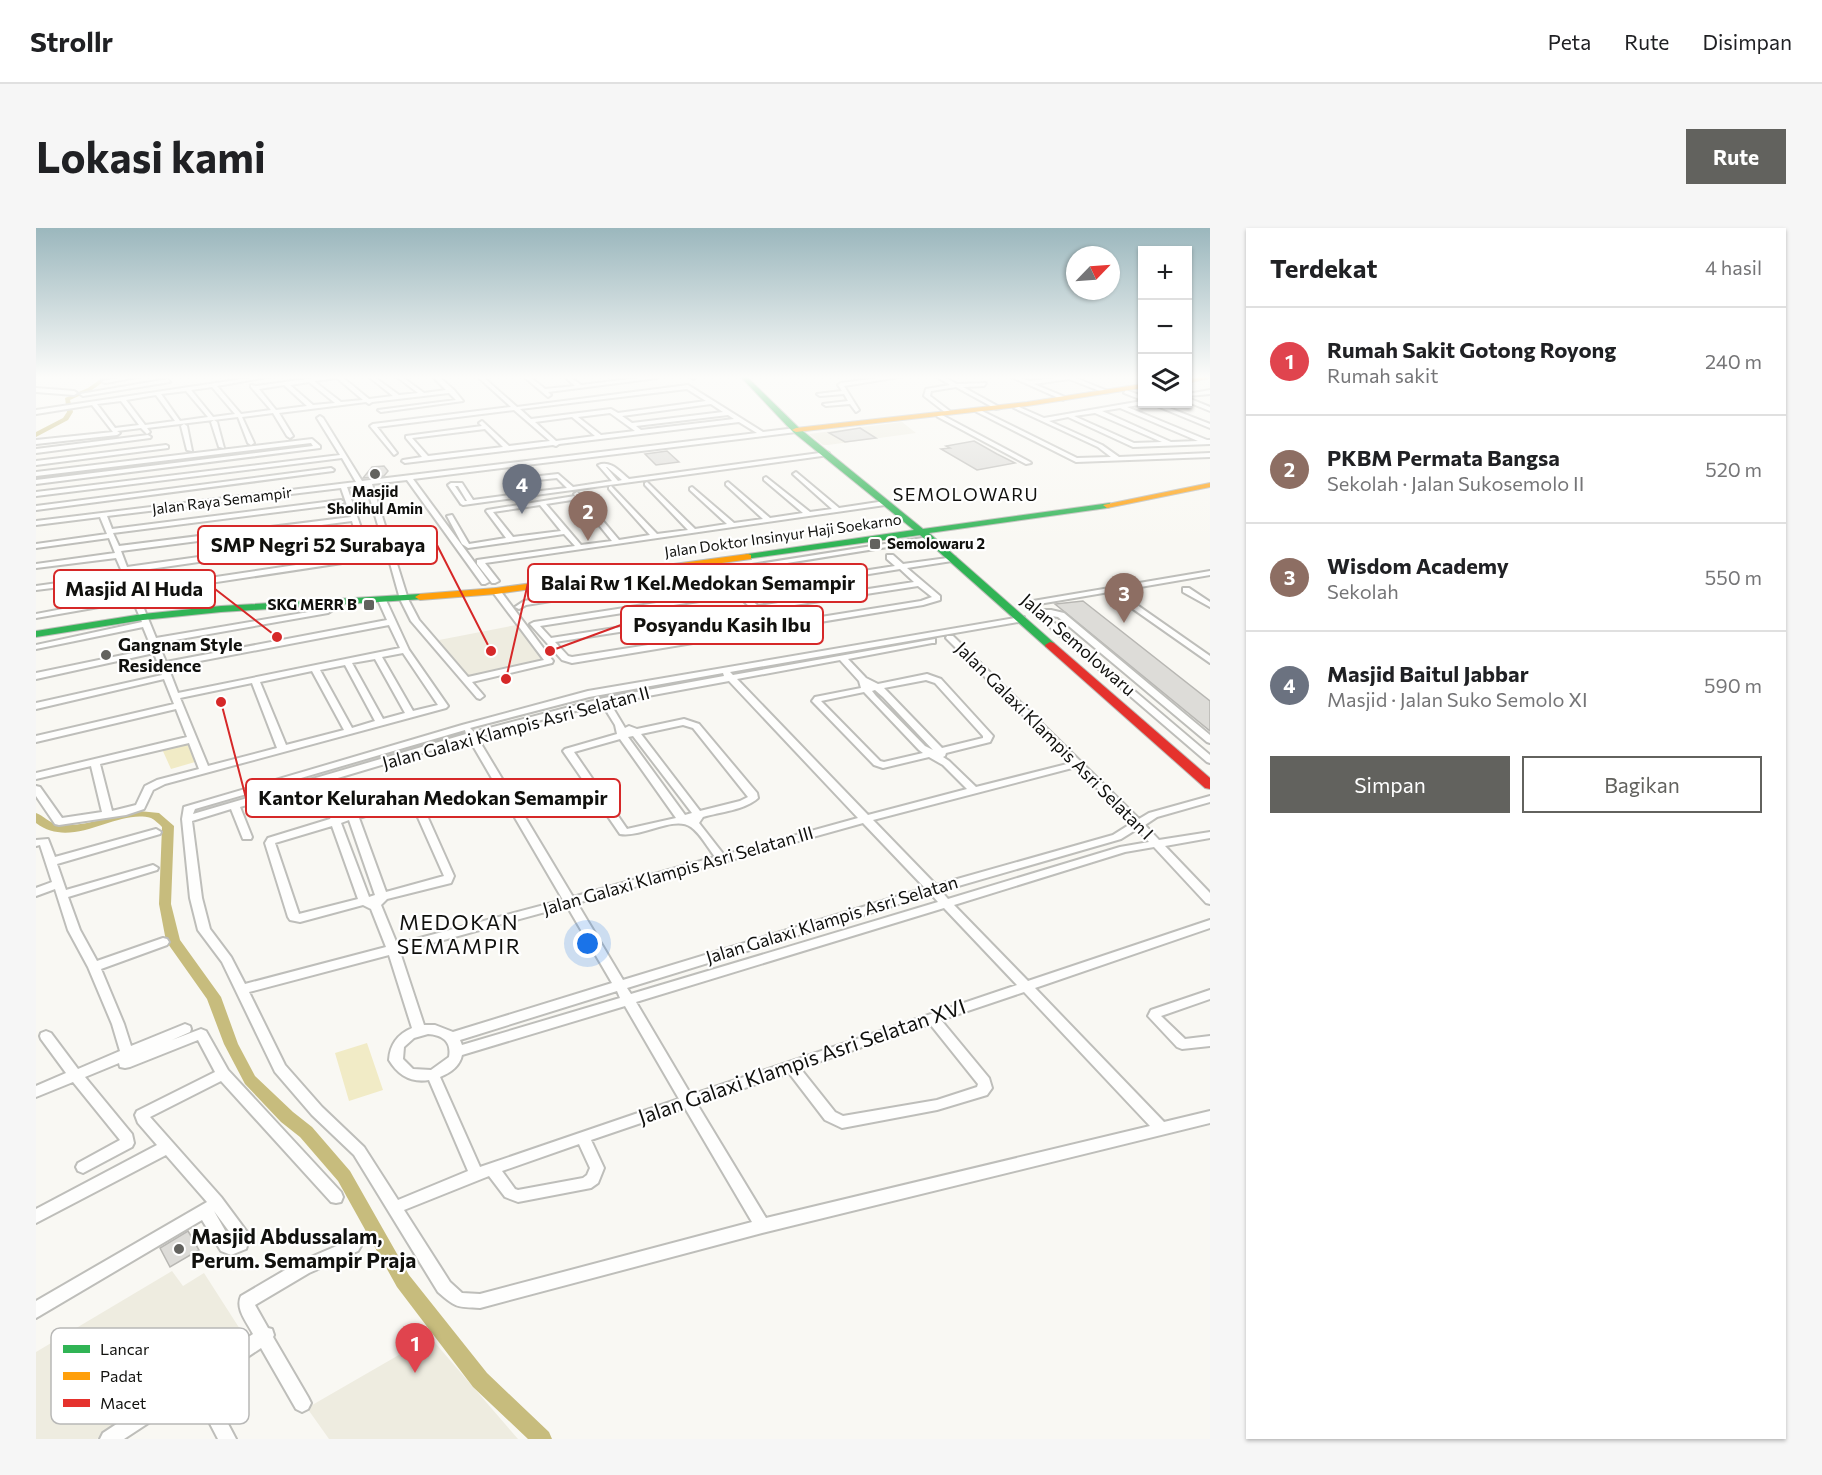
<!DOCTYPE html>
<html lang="id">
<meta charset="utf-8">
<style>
:root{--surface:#fff;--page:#f6f6f6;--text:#202124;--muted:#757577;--line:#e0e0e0;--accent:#62625e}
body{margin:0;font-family:Commissioner,sans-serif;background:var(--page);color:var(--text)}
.controls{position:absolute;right:18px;top:18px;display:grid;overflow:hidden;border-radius:0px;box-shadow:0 2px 4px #0004}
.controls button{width:54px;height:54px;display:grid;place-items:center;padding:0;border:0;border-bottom:2px solid var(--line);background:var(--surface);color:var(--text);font:30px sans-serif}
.compass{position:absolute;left:1030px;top:18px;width:54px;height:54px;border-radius:50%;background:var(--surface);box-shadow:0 2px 4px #0004;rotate:65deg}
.you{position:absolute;left:552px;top:716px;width:21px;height:21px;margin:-15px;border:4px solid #fff;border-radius:50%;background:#1a73e8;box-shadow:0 0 0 9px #1a73e833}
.badge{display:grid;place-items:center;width:39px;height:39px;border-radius:50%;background:var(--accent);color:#fff;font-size:20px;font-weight:700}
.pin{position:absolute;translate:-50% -50px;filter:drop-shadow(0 2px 3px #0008)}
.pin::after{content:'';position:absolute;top:32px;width:21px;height:18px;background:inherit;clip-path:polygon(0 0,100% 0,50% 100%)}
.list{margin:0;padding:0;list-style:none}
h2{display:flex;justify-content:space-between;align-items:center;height:78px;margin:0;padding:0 24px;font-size:26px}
h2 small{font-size:20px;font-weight:400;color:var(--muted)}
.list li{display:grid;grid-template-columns:39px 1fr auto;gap:18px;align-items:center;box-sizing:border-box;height:108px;padding:0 24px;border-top:2px solid var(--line)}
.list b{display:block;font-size:22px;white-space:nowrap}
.list p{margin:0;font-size:20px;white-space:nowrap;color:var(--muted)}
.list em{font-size:20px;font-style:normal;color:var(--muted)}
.actions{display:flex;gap:12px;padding:18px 24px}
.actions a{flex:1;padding:14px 0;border:2px solid var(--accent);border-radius:0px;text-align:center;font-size:21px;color:var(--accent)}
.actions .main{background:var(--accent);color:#fff}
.icon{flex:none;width:33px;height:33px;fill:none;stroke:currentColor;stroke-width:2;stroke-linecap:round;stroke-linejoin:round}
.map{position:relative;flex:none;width:1174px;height:1211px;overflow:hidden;border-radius:0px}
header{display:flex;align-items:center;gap:36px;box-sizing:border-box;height:84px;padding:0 30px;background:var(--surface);border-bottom:2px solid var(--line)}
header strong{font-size:28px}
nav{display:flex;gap:33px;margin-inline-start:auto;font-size:21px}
.intro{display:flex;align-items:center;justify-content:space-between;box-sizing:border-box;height:144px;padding:0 36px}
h1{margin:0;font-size:42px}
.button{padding:15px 27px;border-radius:0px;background:var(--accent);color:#fff;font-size:21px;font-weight:700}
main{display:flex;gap:36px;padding:0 36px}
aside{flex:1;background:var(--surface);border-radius:0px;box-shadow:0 2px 4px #0004}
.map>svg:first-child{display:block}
</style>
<header>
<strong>Strollr</strong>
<nav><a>Peta</a><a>Rute</a><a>Disimpan</a></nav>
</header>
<div class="intro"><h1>Lokasi kami</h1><a class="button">Rute</a></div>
<main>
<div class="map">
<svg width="1174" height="1211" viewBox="0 0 1174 1211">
<rect width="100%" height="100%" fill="#f9f8f3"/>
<path fill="#eeece0" d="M866 194 880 205 792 217H787L773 206Z
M480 397 507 433 427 450 403 412Z
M136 1043 147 1058 168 1045 211 1112 61 1211H0V1124Z
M394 1109 482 1211H293L271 1180Z"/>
<path fill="#f1ebc6" d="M151 515 159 534 135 541 126 521Z
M331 815 347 862 313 873 299 825Z"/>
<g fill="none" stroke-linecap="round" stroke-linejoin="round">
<path fill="#c7bc7d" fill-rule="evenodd" d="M69 148H75L56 162 34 172 37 184 32 192 0 209V204L27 190 31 184 29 170 52 160Z
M103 583 123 585 138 598 135 676 144 712 185 769 202 816 219 848 257 884 276 899 314 943 373 1047 451 1145 513 1204 516 1211H492L437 1159 361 1059 302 953 264 909 245 894 209 856 188 816 171 771 130 713 123 676 126 599C123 596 119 592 115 590 81 580 37 623 0 595V585C8 588 13 595 21 596 47 601 77 586 103 583Z"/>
</g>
<path fill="#dddcd8" stroke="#b8b7b3" stroke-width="1.5" d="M824 200 840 210 809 214 793 205Z
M938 213 961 226 979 235 941 242 905 221 914 220 910 218Z
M631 223 643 234 620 237 609 226Z
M348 238 352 243 348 248 327 250 336 239Z
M1047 373 1174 473V503L1019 376Z
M152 1003 163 1022 134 1039 124 1020Z"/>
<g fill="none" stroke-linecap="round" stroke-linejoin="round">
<defs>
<path id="street" d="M95 148H107L69 155 66 153Z
M226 148H237L181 158 205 186 235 182 215 159V157L220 158 293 148H305L333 171 357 168 332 148H337L363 167 382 165 360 148H365L388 165 410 162 396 148H402L418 162 427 173 345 184 342 182 420 172 413 165 336 174 333 176 330 174 243 185 257 208 254 210 251 208 237 185 206 189 218 215 215 217 212 215 202 189 111 200 114 204 111 206 105 200 81 203 84 205 81 207 0 216V212L77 204 56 177 0 186V182ZM301 150 327 172 305 174 278 153ZM273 154 299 175 277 177 254 157ZM248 157 271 178 240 182 223 161ZM176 159 199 186 177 189 155 162ZM150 163 172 189 144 193 125 166ZM120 167 139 193 109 197 90 172ZM85 173 103 197 79 200 61 176Z
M441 148H446L481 179 652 157 727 204 760 200 763 202 760 204 377 251 453 354 449 356H446L371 252 336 256 372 371 383 392 432 449 508 432 456 363 460 361H463L517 433 516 435 436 454 448 468 444 471 441 470 375 393 364 371 352 328 102 366 120 410 290 381 304 373 308 375 292 385 122 415 130 434 351 392 342 372 346 370H349L373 422 412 478 410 480 129 556 117 562 108 581 90 587 23 597 19 596 0 568V558L4 559 26 590 66 584 55 538 0 551V545L151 509 140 481 0 514V508L138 476 128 451 0 481V475L126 447 118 425 0 451V445L116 421 107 399 0 421V417L106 394 97 373 0 390V386L95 368 89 351 0 362V358L87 346 80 330 0 340V336L79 325 73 310 0 320V316L71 306 64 289 0 297V293L320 254 306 230 0 268V264L304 227 281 190 284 188 287 190 326 253 721 205 703 194 523 216 520 218 517 217 369 235 366 233 367 232 386 229 370 210V208L446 198 443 195 446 193 473 218 514 213 478 182 341 199 361 225 358 227 334 198 337 196 475 179ZM651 161 670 173 582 185 575 181 495 191 484 181ZM675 176 687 184 596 195 586 188ZM574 185 599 203 565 207 542 189ZM692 187 698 191 605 202 600 198ZM536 189 559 208 520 213 499 194ZM449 201 467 219 392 228 376 210ZM330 257 350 324 334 326 311 259ZM305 260 315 289 83 318 77 305 305 276 308 274 305 272 76 301 71 288ZM316 293 320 307 91 339 85 323ZM322 311 327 327 100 361 93 344ZM353 397 364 420 142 465 132 439ZM367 425 402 477 377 483 346 429ZM339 431 369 485 347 491 316 435ZM309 437 339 493 316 500 284 442ZM276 443 308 502 250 517 224 454ZM216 455 241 520 172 538 144 470ZM153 515 163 541 121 552 109 558 100 577 76 583 64 536Z
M487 148H493L509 161 539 158 528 148H533L545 157 618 148 621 150 512 164 515 167 512 169Z
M653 148H659L660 149 657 151Z
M857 148H869L808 158 823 182 820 184 814 176 790 178 787 176 812 173 808 166 784 168 781 166 806 163 802 157 805 155Z
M900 148H905L921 156 950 155 948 158 927 159 965 180 960 181 920 159 895 163 894 168 915 184 910 185 888 168 890 161 914 157Z
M973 148H980L993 153 1035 148 1074 164 1069 165 1033 151 998 156 1029 169 1027 172Z
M132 151 134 154 47 168 44 166Z
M0 160 38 163 41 165 38 167 0 164Z
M1090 162 1106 168V172L1088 165Z
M1174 162V166L1152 168V166Z
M1152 170 1174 179V183L1152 174Z
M1106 173 1108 176 1091 179 1171 212H1174V216L1097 219 1032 189 1013 193 1066 217 1083 229 1174 225V229L1040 234 937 182 942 181 1041 230 1075 229 1062 219 978 180 983 179 1008 190ZM1084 180 1162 213 1135 214 1066 183ZM1059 185 1126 214 1098 215 1038 188Z
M1116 176H1123L1174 196V200Z
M904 186 994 234 995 235 990 236 902 189 901 188Z
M178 192 181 194 188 220 183 219 175 194Z
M148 196 151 198 156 223 151 222 145 198Z
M112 207 115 209 114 210 0 225V221Z
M276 211 284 218V220L0 256V252L277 218 275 215 0 248V244Z
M130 217 132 218V220L0 237V233Z
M791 224 793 225V227L427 277 425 276 412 257 415 255H426L437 272 481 266 474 253 477 251 522 246 537 259 576 253 562 237C575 232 583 243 593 251ZM570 239H571L586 252 582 253ZM521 250 531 260 487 265 481 254ZM419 258H422L431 273H429Z
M295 240 298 242 297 243 0 282V278Z
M760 244 803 280 849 273 852 275 849 277 449 335 463 353 459 355H456L441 336V332L539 318 528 306 432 320 426 316 411 288 416 287 433 316 470 310 450 283 451 282 539 268 538 266 541 264 546 268 583 312 614 307 573 261V259L575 258 621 306 652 302 609 257V255L611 254 659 301 691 296 654 262V260L656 259 698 295 727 291 690 257V255L692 254 734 290 767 285 728 252V250L730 249 774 284 796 281 758 247 757 246ZM542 271 576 313 545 317 510 276ZM504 277 525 303 477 309 457 284Z
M893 309 895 310V312L490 377 483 381 479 379 488 373Z
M851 327H857L867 336 919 329 920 331 916 333 871 340 904 368V372L887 377 536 435 526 432 494 396 498 394 859 338 851 331ZM864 341 878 354 722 378 709 366ZM882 358 896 369 885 373 741 396 726 382ZM701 367 714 379 515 410 504 398ZM718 383 733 398 536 429 532 428 519 414Z
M1174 343V347L1081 363 1174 428V435L1073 364 997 377 1003 382H1015L1028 385 1174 507V515L1171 514 1022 389 1009 387 1174 527V535L1171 534 987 376 991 374Z
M1147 360H1153L1174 374V379L1147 364Z
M985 389H988V393L694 444 697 447 899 411V415H896L812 431 830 450 842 456 891 446 905 451 957 508 954 514 910 525 909 528 907 529 913 533 940 559 1035 535 910 410 911 408H917L1103 591 1113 585 1174 568V574L1121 589 1109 597 1123 612 1174 604V610L1129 618 1174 665V676L1170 675 1118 619 1089 624 918 677 992 753 1174 692V700L999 760 1128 894 1174 883V895L726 1005 444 1080C421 1079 420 1080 402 1064L318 927 276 887 239 844 186 734 162 702 154 670 146 591 148 579 426 497 552 463ZM804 432 823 453 825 460 779 469 776 473 838 537 847 540 893 529 907 537 931 561 832 587 701 451ZM687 445 688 448 568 470 438 504 434 500 553 469ZM890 452 899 455 947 508V510L906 520 848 460ZM693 453 822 590 688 627 663 595 667 589C684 584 709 582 722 570L721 565 663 496 648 491 601 501 593 498 589 500 574 475ZM839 462 847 469 897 522 889 518 840 468 836 463ZM828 464 883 522 887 525 848 534 844 533 785 473ZM566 476 579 497 581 506 529 521 527 523 584 606C605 610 638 587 655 599 664 605 672 620 679 629L537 669 441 509ZM647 497 657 500 712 569 704 573 664 583 605 506ZM429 502 430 506 157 586 159 581ZM597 508 656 585 649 587 592 509ZM433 511 527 672 361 716 345 677 351 671 415 655 418 648 384 572 371 569 318 584 308 578 295 552ZM584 511 640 590 591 601 538 524ZM1040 539 1096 595 1077 607 900 657 837 592ZM287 554 299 580 294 591 232 610 229 615 252 689 254 692 264 694 327 677 335 681 350 719 209 756 195 729 174 701 166 670 156 593 195 581 207 611H215L216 609 204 579ZM371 575 376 576 408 648 350 664 323 590ZM313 592 339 667 333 669 305 595ZM827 595 889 660 587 752 541 675ZM296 598 322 671 263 686 239 615ZM1101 601 1113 614 1084 619 912 671 905 663 1085 611ZM895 666 902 674 595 766 591 760ZM531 678 576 755 417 804 399 797H388L364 724ZM908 680 981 757 655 867 600 774ZM353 727 376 800C362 806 354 816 353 832 362 847 375 855 393 852L432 943 362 972 328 919 286 879 249 837 213 764ZM581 763 584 770 426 817 424 812ZM988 764 1114 898 730 990 661 876 753 845 789 892 806 900 901 882 951 867 956 860 953 850 905 792ZM589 778 643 871 444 939 404 849C414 845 424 838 426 827ZM894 796 942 856 941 859 901 872 807 888 799 884 764 840ZM392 806C406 807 416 813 413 829L395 842 377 841 367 831 368 819 378 810ZM649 880 716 994 444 1066 426 1065 414 1054 368 982 453 948 469 969 482 974 555 960 562 955 568 940 555 912ZM543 916 554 940 551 947 547 950 482 962 479 961 466 943Z
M120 601 125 604 124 606 21 636 30 662 117 637 122 640 121 642 32 669 44 702 61 733 127 710 131 711 133 714 131 717 65 741 88 796 95 818 149 796 154 798 155 801 154 804 136 812 165 801 170 803 192 842 305 964 307 969 305 974 300 975 295 974 185 853 114 889 185 969 211 1004 214 1009 210 1021 195 1027 185 1023 166 992 0 1090V1073L171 974 130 927 0 995V981L121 917 102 895 99 887 101 883 179 844 162 812 94 839 89 840 84 839 83 835 49 849 96 906 98 915 96 919 47 945 42 943 40 939 42 935 84 912 37 854 0 869V858L30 845 5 811 4 808 5 805 10 803 15 805 42 841 84 823 76 796 52 739 32 702 19 661 0 668V660L16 654 4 617 0 618V612L12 611 19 629ZM178 983 198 1010V1012L195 1013Z
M1174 762V771L1125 788 1149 811 1174 808V818L1146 821 1141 819 1112 788 1115 782Z
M317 1011 322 1013 325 1018 322 1023 273 1045 219 1077 232 1100 236 1101 238 1107 237 1109 272 1169 275 1175 272 1181 266 1184 260 1181 225 1120 171 1156 200 1211H182L158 1165 88 1211H64L67 1205 217 1106C211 1094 199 1081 205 1068L261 1035Z"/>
<path id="fast" d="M704 148H710L763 200 887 301 1074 275V279L1071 280 893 305 1018 415V419H1010L884 307 709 331V327L712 326 878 302 757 204Z
M384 366 388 367V371L185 384 107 392 0 409V403L107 386 185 378Z"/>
<path id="slow" d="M1166 148H1174V150L1152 155V151Z
M1106 156V160L991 178 760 204 756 202 760 200 991 174Z
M1174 255V259L1071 280 1067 277Z
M712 326 715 327V331L460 366 384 372 379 369 384 366 460 360Z"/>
<path id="jam" d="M1014 414 1018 415 1174 550V561L1169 560 1010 419 1009 417Z"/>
</defs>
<use href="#street" stroke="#bebeba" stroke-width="4"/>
<use href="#fast" stroke="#bebeba" stroke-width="2"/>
<use href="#slow" stroke="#bebeba" stroke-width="2"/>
<use href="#jam" stroke="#bebeba" stroke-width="2"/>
<use href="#street" fill="#fefefd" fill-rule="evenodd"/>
<use href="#fast" fill="#30b455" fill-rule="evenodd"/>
<use href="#slow" fill="#ff9f0a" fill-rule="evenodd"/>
<use href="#jam" fill="#e5322d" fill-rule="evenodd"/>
</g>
<linearGradient id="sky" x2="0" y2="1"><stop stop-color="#9bb7bd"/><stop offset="0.47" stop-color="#fcfcfa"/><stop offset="1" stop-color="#fcfcfa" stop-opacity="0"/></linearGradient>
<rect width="1174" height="317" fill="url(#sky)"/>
<g fill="#62625e" stroke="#fff" stroke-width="2">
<circle cx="339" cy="246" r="6"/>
<rect x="833" y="310" width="12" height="12" rx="3"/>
<rect x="327" y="371" width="12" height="12" rx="3"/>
<circle cx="70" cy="427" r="6"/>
<circle cx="143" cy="1021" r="6"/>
</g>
<g text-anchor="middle" stroke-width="4.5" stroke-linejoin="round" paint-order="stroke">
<g font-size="15" font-weight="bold" fill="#11110e" stroke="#fff">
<text x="339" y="269">Masjid<tspan x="339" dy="17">Sholihul Amin</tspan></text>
<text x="851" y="321" text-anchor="start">Semolowaru 2</text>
<text x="321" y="382" text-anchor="end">SKG MERR B</text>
</g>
<g font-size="15" fill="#11110e" stroke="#fff">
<text transform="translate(186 273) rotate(-7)" y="5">Jalan Raya Semampir</text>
<text transform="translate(747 308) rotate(-8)" y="5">Jalan Doktor Insinyur Haji Soekarno</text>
</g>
<g font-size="18" letter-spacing="1.5" fill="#11110e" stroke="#fff">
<text x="930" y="273">SEMOLOWARU</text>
</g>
<g font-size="18" font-weight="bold" fill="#11110e" stroke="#fff" text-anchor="start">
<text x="82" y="423">Gangnam Style<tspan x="82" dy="21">Residence</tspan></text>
</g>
<g font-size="18" fill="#11110e" stroke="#fff">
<text transform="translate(1042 417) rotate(41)" y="6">Jalan Semolowaru</text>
<text transform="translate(480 500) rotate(-15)" y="6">Jalan Galaxi Klampis Asri Selatan II</text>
<text transform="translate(1018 513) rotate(45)" y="6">Jalan Galaxi Klampis Asri Selatan I</text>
<text transform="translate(642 643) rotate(-16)" y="6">Jalan Galaxi Klampis Asri Selatan III</text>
<text transform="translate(796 692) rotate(-17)" y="6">Jalan Galaxi Klampis Asri Selatan</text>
</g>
<g font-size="21" letter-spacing="1.5" fill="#11110e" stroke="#fff">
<text x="423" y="702">MEDOKAN<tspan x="423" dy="24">SEMAMPIR</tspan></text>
</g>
<g font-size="21" fill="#11110e" stroke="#fff">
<text transform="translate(766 834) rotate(-19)" y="7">Jalan Galaxi Klampis Asri Selatan XVI</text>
</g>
<g font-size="21" font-weight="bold" fill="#11110e" stroke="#fff" text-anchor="start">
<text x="155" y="1016">Masjid Abdussalam,<tspan x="155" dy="24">Perum. Semampir Praja</tspan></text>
</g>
</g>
<rect x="15" y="1100" width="198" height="96" rx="9" fill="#fff" stroke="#b8b8b7" stroke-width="1.5"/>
<rect x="27" y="1117" width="27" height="8" fill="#30b455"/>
<rect x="27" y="1144" width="27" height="8" fill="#ff9f0a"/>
<rect x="27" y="1171" width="27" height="8" fill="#e5322d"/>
<g font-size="16" fill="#11110e">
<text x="64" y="1127">Lancar</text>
<text x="64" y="1154">Padat</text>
<text x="64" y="1181">Macet</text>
</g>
<path fill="none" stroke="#d62828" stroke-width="2" d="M455 423L401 317M470 451L492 355M241 409L179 361M514 423L585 397M185 474L210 570"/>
<g fill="#d62828" stroke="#fff" stroke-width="2">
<circle cx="455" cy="423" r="6"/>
<circle cx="470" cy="451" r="6"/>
<circle cx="241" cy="409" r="6"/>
<circle cx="514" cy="423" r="6"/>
<circle cx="185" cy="474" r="6"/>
</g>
<g fill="#fff" stroke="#d62828" stroke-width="2">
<rect x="162" y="298" width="239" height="38" rx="6"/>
<rect x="492" y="336" width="339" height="38" rx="6"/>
<rect x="18" y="342" width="161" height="38" rx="6"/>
<rect x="585" y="378" width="202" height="38" rx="6"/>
<rect x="210" y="551" width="374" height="38" rx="6"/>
</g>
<g font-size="20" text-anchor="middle" font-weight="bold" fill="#11110e">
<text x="282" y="324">SMP Negri 52 Surabaya</text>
<text x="662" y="362">Balai Rw 1 Kel.Medokan Semampir</text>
<text x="98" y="368">Masjid Al Huda</text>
<text x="686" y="404">Posyandu Kasih Ibu</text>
<text x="397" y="577">Kantor Kelurahan Medokan Semampir</text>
</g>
</svg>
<div class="controls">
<button>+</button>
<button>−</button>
<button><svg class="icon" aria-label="layers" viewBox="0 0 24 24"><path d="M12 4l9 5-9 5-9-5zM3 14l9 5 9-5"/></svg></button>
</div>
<svg class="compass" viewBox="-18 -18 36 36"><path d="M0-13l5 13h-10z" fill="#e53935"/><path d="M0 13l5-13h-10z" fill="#757577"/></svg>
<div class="you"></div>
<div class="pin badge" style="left:379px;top:1145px;background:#e0444e">1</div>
<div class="pin badge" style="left:552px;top:313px;background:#8d6e63">2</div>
<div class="pin badge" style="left:1088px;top:395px;background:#8d6e63">3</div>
<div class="pin badge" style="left:486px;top:286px;background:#6b7280">4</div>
</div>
<aside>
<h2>Terdekat<small>4 hasil</small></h2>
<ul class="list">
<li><span class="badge" style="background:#e0444e">1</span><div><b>Rumah Sakit Gotong Royong</b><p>Rumah sakit</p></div><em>240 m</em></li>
<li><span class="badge" style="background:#8d6e63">2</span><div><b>PKBM Permata Bangsa</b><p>Sekolah · Jalan Sukosemolo II</p></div><em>520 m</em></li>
<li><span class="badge" style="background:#8d6e63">3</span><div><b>Wisdom Academy</b><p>Sekolah</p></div><em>550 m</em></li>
<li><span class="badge" style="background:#6b7280">4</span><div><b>Masjid Baitul Jabbar</b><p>Masjid · Jalan Suko Semolo XI</p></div><em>590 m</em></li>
</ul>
<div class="actions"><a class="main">Simpan</a><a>Bagikan</a></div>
</aside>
</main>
